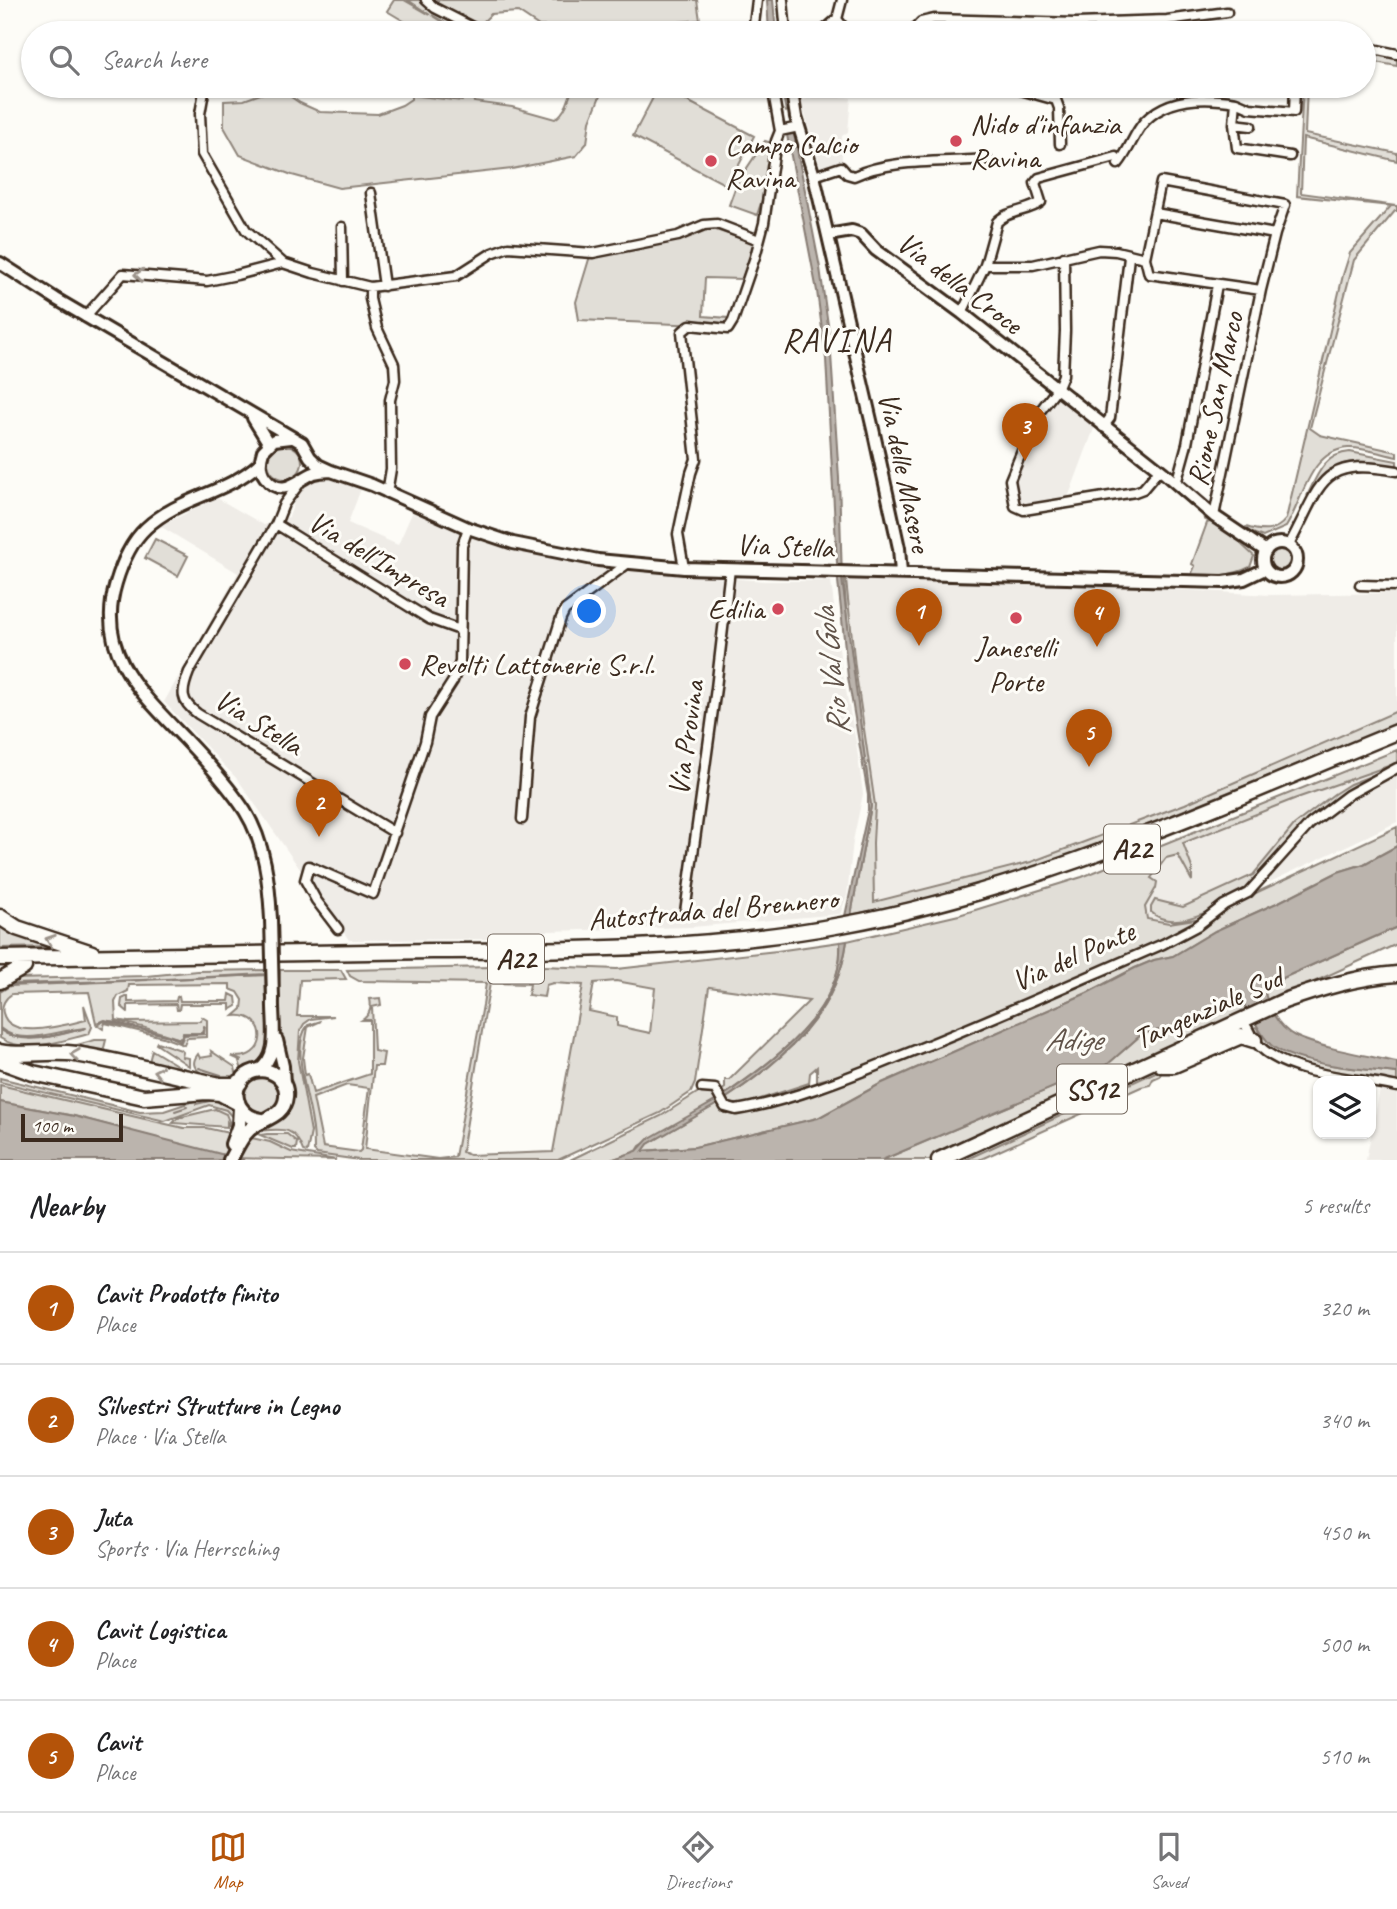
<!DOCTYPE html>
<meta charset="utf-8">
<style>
:root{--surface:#fff;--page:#f2f2f2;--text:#202124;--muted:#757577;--line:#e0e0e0;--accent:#b45309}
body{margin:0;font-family:Caveat,sans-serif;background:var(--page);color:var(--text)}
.controls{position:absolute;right:21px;bottom:21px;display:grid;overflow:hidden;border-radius:14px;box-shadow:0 2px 5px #0004}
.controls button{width:63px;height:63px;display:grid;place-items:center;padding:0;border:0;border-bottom:2px solid var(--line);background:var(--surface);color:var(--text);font:35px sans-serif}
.scale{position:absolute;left:21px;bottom:18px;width:102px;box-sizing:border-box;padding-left:7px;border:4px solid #3b2a1e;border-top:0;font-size:19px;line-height:24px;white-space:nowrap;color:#3b2a1e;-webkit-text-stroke:5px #fdfcf7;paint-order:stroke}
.you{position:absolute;left:590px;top:612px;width:24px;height:24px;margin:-18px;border:5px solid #fff;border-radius:50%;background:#1a73e8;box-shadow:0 0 0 10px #1a73e833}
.badge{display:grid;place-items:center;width:46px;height:46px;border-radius:50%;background:var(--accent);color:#fff;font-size:23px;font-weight:700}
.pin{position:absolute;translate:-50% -58px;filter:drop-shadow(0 2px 4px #0008)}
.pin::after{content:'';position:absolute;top:37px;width:24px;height:21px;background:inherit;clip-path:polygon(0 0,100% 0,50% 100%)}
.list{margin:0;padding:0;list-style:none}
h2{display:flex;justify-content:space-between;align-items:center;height:91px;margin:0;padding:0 28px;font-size:30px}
h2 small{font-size:23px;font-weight:400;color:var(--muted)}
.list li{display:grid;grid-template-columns:46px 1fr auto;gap:21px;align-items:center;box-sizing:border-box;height:112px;padding:0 28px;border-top:2px solid var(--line)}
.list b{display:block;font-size:26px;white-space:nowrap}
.list p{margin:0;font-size:23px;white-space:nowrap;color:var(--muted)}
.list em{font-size:23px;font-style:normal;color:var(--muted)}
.icon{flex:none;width:38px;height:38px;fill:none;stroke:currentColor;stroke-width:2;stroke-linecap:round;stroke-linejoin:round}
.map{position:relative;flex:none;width:1397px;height:1160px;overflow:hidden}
.search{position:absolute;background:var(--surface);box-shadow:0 2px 5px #0004;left:21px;right:21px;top:21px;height:77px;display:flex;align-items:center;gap:18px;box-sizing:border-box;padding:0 24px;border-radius:38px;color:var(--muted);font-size:26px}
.sheet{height:651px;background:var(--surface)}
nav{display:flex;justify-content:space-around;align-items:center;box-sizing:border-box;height:98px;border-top:2px solid var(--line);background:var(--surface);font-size:19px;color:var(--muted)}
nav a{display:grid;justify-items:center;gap:4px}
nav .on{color:var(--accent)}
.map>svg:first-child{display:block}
</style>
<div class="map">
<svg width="1397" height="1160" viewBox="0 0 1397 1160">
<rect width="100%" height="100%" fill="#fdfcf7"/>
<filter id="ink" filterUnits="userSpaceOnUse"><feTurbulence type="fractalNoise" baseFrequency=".0143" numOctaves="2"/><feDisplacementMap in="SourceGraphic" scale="14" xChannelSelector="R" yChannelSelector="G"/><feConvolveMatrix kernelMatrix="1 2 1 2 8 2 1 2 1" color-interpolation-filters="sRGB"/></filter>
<g filter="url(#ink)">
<path fill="#efece7" d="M820 94 851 98 848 132 842 136V162L821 168 801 101Z
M1056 399H1060L1095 426 1068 498 1022 506 1018 503 1014 481 1041 417Z
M322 476 362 486 348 523 398 545 412 513 510 547 610 569 765 581H831L841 665 856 742 863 794 853 841 847 896 840 914 692 927 512 932V939L349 940 239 781 164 702 238 573 160 526 217 498 264 525 289 517 298 491Z
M846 580 1051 582 1270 595 1397 593V711L1185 804 1031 862 873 902 875 805 855 667Z
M1378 769 1380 775 1343 796 1254 884 1198 916 1199 923 1162 943 1076 883 1294 799Z
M1397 770V822L1270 882 1267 878 1298 837 1339 804Z
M1381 1085 1397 1089V1160H1366Z"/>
<path fill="#e1ded7" stroke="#8e847a" stroke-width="2" fill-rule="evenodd" d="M394 0H404L430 15 408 0H420L476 33H464L459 27 449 25 432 15 460 33H424L387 11Z
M434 0H697L700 20 600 29 539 26 518 12 491 14 477 28 437 6Z
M1364 50 1397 57V66L1364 60Z
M467 86H481L479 93H476L474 102 512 107 555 119C565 113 571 97 572 86H600L602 91 590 121 587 143 576 156 512 169 339 188 292 175 240 155 224 127V101L244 100 266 92H284L300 103 320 112 378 114 402 105 411 99V95L462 101Z
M659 86 754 136 728 186 633 136Z
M1303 86H1307L1305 134 1397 153V161L1303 138 1301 193 1397 206V211H1395L1354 260 1310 428 1320 435 1397 452V457C1382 454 1363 447 1348 448 1309 451 1303 500 1286 527L1263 537 1250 532 1248 535 1241 531 1246 527C1262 532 1275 533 1286 519L1343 275 1350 253 1391 206 1297 196Z
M765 141 772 143 765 191 757 215 729 205 737 183Z
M710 228 755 243 742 279 705 278 703 316 728 318 725 326 579 320 576 302 590 256Z
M268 462a17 17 0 1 1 34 0a17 17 0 1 1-34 0Z
M1350 452 1397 461V467C1349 458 1338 456 1307 496 1317 475 1324 454 1350 452Z
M1202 511 1243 542 1242 545 1254 556 1250 567C1231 577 1211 576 1191 575L1195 566 1192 564 1207 523 1210 522 1204 519Z
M155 539 188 556 178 576 145 558Z
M1267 560a13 13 0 1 1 26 0a13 13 0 1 1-26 0Z
M844 580H846L855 667 875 805 873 843 874 902 1031 862 1185 804 1397 711V724L1110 840 1031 869 921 900 851 915 871 806 848 635Z
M1397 750V763L1294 799 1183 843 1192 868V881L1178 855 1166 858 1151 878 1157 882 1156 888 1145 907 1147 919 1169 923 1202 918 1162 943 900 1055 845 1074 817 1081V1067L810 1073 809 1083 745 1104H727L725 1099C783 1060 837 1014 847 941L959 915 1082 877Z
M1394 767C1378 777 1358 785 1343 797 1311 823 1287 860 1253 884 1231 901 1176 936 1151 912V907L1155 900 1183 907 1253 875 1294 825 1334 794 1350 784Z
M1397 827V846L1364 864 1338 872 1279 902 1215 931 1173 956 1154 960 1135 968 1087 993 880 1084 818 1118 695 1147 642 1151 648 1144 719 1103 725 1111 804 1093 1153 951 1230 905Z
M0 920 54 947 0 948Z
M1397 927V944L1268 1003 1265 996V986Z
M840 942C845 1010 772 1062 723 1096L721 1091 725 1088V1080H729L809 1001 709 987 695 1083 691 1092 660 1113 558 1160H359L317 1154 314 1151C314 1141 314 1132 312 1123 309 1097 290 1047 308 1025L321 1021 308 1027 303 1058 305 1075 308 1074 313 1093 370 1074V1020H362C370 1015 372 1008 370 999L380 998 381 1005 372 1007 374 1051 384 1053 382 1066H374L365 1149 438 1159 455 1157 483 1005 486 983 359 981 350 976 347 970 543 966 617 969 777 951ZM616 981 655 988 650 1033 617 1026V1017L589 1011 594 983ZM490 983 530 984 528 995 544 997 546 985 553 983 583 985 553 1152 469 1155 462 1152ZM347 1085 369 1088 361 1150 359 1152 323 1147 313 1098Z
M265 970V974L171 979 265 975 268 1049 265 1060 243 1073 239 1061H242L231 1056C268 1064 271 1012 234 1016L242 1009 243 1000 238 992 230 989V984L129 985 128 991 118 996 115 1002 116 1020 128 1022 201 1021 202 1017 207 1020V1037L187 1038 184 1045 163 1037 105 1023 103 1029 97 1025 104 1021 167 1035 181 1042 184 1035 204 1034 205 1026 202 1033H183L181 1039C162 1033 112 1015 96 1023L89 992 12 994C5 998 1 1005 3 1013 10 1042 67 1024 86 1020L84 1005 92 1027 89 1034C63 1040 25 1055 0 1038V1030C22 1047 61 1035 86 1028 60 1029 23 1048 0 1028V992L10 986 148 980 12 984 0 990V985L13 979 147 976 197 971Z
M280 970H341L346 979 300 980 297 1016H334L311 1019 304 1024 300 1031 298 1061 311 1132 307 1152 303 1151C294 1125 282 1129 257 1131 276 1121 293 1116 292 1091L277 1025Z
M230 994 236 997 237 1006 230 1010V1004H180L179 1010H177L176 1004 128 1005V1012L121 1006 122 999 128 996V1002L176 1001 177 997 179 996 180 1001H229Z
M1240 1001 1250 1012 930 1160H882L1108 1064 1142 1034 1172 1027 1220 1005Z
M1256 1027C1286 1068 1350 1067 1397 1073V1085C1347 1075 1282 1073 1251 1028Z
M95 1040H106L103 1052 77 1045Z
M157 1042 181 1050 183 1052 182 1057 189 1058V1066L156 1044Z
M152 1050 180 1067 179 1071 149 1062Z
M211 1051 235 1067 237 1077 228 1081C215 1078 183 1073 198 1054L200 1058 212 1056Z
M1162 1069 1160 1076 1153 1079 1150 1085 1141 1087 979 1160H965Z
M264 1077C284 1083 285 1114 262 1114 238 1115 236 1078 264 1077Z
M0 1078 140 1112 164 1111 212 1095 233 1106 236 1112 233 1118 226 1110 209 1105 165 1121 0 1082Z
M0 1085 166 1124 184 1128H206L270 1142 291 1152 336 1160 231 1158 74 1116 0 1102Z
M700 1091 714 1092 717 1100 640 1146 637 1151 611 1160H570L661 1116Z
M215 1109 226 1114 232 1129 227 1122V1127L173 1123 178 1118Z
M267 1134H287L297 1142 296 1149H293L260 1135Z"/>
<path fill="#bbb4ad" stroke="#887d74" stroke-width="2" d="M767 0H773L776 33H769Z
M794 134 820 268 830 339 839 478 842 579 871 806 851 915 845 916 868 810V795L848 677 838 581 826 359 817 291 787 135Z
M1397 846V927L1265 986C1264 1004 1279 1028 1295 1036 1320 1048 1369 1056 1397 1062V1073C1365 1069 1294 1065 1271 1045 1257 1032 1254 1014 1240 1001L1220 1005 1172 1027 1142 1034 1108 1064 882 1160H611L637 1151 648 1139 717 1100 719 1103 648 1144 643 1151 695 1147 818 1118 880 1084 1087 993 1135 968 1154 960 1173 956 1215 931 1279 902 1338 872 1364 864Z
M847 941C837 1014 783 1060 725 1099L723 1096C772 1062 845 1010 840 942Z
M0 1102 74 1116 244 1160H0Z"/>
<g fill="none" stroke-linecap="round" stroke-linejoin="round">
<path stroke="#887d74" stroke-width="2" d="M784 101 786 112
M0 991 9 986 17 985 265 975
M100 1022 105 1020 181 1039
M0 1029C22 1047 61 1034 86 1028
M180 1042 183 1034H202L204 1026
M199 1068 221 1075
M196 1104 214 1100 229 1107
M175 1111 187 1107"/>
<defs>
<path id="street" d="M426 0 435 8 484 33
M783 0 786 33
M837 19 848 33
M658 33 689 30 739 33
M753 33 757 0
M821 33 837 19 842 0
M911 33 921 22 934 19 1076 23 1167 20 1227 12
M1364 47 1397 54
M205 86 200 114 202 154 246 230 283 263
M723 86H725
M1006 86 1056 100 1059 108 1060 144
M1234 124 1237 148 1290 156
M1251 126 1234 124 1236 102 1250 108 1294 112 1295 86
M780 131 799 127
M1118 164C1129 151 1134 133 1145 121 1168 97 1206 97 1236 102
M814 176 841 167 847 174 854 176C892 158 945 163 987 159
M371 193 384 286
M1155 213 1275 234
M342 227 343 281
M1064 257 1065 331 1063 375 1057 389 1037 415 1010 480 1015 506 1024 510 1135 492 1143 489 1159 470
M985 265H1033L1099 250 1116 251 1145 258
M370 287V299L377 328 394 364 395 380 390 400 391 469 387 493
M962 313 985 265 997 222C1008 210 1028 212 1041 202L1035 183 1039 178 1116 157
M85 317 123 274 207 281 237 275 283 263 313 273 370 287 456 276 492 253 508 247 593 253 678 236 704 225 717 224 759 240
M1103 427 1110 418 1129 257
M299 484 284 504 276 524 189 672C181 692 180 701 198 714L395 833
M1176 484 1187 444 1217 285
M1214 516 1261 290 1275 234 1285 205 1161 182 1145 258 1149 274 1261 290
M276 524 429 619 460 630
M1289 545C1322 486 1317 456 1397 471
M684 568 678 534 691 473 696 459 682 332 690 325 728 329 733 321 755 257 764 223 776 141 780 131 772 86
M1360 585 1397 586
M522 819 530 717 561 618 565 610 627 564
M685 912 716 688 730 569
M338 929 316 900 305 880 309 866 373 894 425 742 430 717 453 681 460 662 462 546 468 528
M1246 1026C1249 1030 1251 1036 1254 1040 1282 1077 1356 1077 1397 1087
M702 1088 715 1089 725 1107 736 1110C787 1102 850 1077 898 1057 987 1022 1075 982 1163 944L1197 926 1224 905 1248 893 1310 824 1348 795 1397 768"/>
<path id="secondary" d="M791 86 796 117 814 176 873 429 899 548 901 573
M828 235 852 231 861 234 876 250 962 313 1164 473 1214 516 1266 551
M0 263 56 299 302 443 310 457 318 465 331 471 372 485 468 528 513 543 598 560 684 568 1223 582 1244 579 1265 569
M253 418 269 444
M291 438 274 440 263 451C260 460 259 469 265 477 282 500 298 479 314 473 320 472 325 471 331 471
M260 463C225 495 180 496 146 528 130 543 122 563 116 583 95 652 141 693 184 738 206 761 228 785 245 811 265 843 269 882 271 919
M1263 560a17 17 0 1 1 34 0a17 17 0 1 1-34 0Z
M277 1040 283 1066 284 1084
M258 1070C281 1057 272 1023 273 999"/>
<path id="primary" d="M232 1144 239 1125 240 1107
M230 1160C235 1151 240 1139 247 1132 259 1118 284 1119 286 1097 289 1072 255 1060 241 1081 229 1099 243 1118 262 1120"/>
<path id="highway" d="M0 917 17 928 92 953
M0 958C144 956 288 953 432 951 568 950 706 950 841 925 1035 890 1215 806 1397 732
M0 981 24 967
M0 1052C25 1057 50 1050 76 1054 124 1062 172 1075 220 1085H234L240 1082
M0 1061 33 1073 144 1097 206 1092 220 1093 237 1102
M1162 1065H1174L1241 1036 1254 1040
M939 1160 1284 1001C1321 988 1357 977 1397 974"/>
</defs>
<use href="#street" stroke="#3b2a1e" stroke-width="13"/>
<use href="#secondary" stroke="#3b2a1e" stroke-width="16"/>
<use href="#primary" stroke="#3b2a1e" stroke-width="18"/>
<use href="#highway" stroke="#3b2a1e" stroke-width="19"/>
<use href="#street" stroke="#fdfcf7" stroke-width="8"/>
<use href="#secondary" stroke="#fdfcf7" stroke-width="10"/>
<use href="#primary" stroke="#fdfcf7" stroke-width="12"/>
<use href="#highway" stroke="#fdfcf7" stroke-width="14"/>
<defs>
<path id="secondary-bridge" d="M271 919 273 999"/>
</defs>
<use href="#secondary-bridge" stroke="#3b2a1e" stroke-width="16" stroke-linecap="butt"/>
<use href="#secondary-bridge" stroke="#fdfcf7" stroke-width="10"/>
</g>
<defs><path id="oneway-chevron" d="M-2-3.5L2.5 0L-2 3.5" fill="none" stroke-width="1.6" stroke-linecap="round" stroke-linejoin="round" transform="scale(1.75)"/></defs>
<g stroke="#9c938a">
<use href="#oneway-chevron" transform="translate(139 275) rotate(-175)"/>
<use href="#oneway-chevron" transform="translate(50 940) rotate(-161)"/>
<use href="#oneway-chevron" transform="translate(75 1055) rotate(-172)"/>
<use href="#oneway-chevron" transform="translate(158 1072) rotate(-169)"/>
</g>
</g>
<g fill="#d1495b" stroke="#fdfcf7" stroke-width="2.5">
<circle cx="956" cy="141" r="7"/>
<circle cx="711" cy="161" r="7"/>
<circle cx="778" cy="609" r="7"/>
<circle cx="1016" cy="618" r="7"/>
<circle cx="405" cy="664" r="7"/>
</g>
<g text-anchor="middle" stroke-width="6" stroke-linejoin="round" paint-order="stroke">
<g fill="#fdfcf7" stroke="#75695f" stroke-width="2">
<rect x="1104" y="824.5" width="56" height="49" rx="5"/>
<rect x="488" y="934.5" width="56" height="49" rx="5"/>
<rect x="1057" y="1064.5" width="70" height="49" rx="5"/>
</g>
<g font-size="28" font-weight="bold" fill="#3b2a1e">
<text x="1132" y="859">A22</text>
<text x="516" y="969">A22</text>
<text x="1092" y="1099">SS12</text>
</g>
<g font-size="30" fill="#3b2a1e" stroke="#fdfcf7" text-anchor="start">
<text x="970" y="134">Nido d'infanzia<tspan x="970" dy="34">Ravina</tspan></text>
<text x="725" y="154">Campo Calcio<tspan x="725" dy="34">Ravina</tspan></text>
<text x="764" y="619" text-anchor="end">Edilia</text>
<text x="1016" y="657" text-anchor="middle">Janeselli<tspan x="1016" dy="34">Porte</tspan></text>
<text x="419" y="674">Revolti Lattonerie S.r.l.</text>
</g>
<g font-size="30" fill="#3b2a1e" stroke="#fdfcf7">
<text transform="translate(960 283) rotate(37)" y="10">Via della Croce</text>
<text transform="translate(1215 399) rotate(-78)" y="10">Rione San Marco</text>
<text transform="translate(905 472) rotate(78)" y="10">Via delle Masere</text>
<text transform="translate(785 546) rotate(2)" y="10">Via Stella</text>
<text transform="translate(379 559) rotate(31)" y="10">Via dell'Impresa</text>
<text transform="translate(259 722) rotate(32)" y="10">Via Stella</text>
<text transform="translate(686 738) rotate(-82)" y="10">Via Provina</text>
<text transform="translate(713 909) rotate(-5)" y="10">Autostrada del Brennero</text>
<text transform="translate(1073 956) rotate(-24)" y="10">Via del Ponte</text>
<text transform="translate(1208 1008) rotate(-24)" y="10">Tangenziale Sud</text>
</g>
<g font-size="32" font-style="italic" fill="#615349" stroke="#fdfcf7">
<text transform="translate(831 672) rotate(-97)" y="11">Rio Val Gola</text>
<text x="1073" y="1050">Adige</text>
</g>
<g font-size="33" letter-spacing="2" fill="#3b2a1e" stroke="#fdfcf7">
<text x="837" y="351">RAVINA</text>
</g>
</g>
</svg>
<div class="controls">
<button><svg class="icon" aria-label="layers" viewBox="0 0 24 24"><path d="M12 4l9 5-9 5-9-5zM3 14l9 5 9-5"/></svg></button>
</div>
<div class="scale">100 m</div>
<div class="you"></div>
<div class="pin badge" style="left:919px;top:646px">1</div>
<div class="pin badge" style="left:319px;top:837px">2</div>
<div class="pin badge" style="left:1025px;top:461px">3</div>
<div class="pin badge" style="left:1097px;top:647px">4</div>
<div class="pin badge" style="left:1089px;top:767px">5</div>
<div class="search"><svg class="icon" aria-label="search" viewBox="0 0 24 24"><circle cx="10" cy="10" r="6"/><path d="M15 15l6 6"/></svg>Search here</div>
</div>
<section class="sheet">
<h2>Nearby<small>5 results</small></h2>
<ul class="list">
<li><span class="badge">1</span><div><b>Cavit Prodotto finito</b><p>Place</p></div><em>320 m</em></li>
<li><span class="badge">2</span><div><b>Silvestri Strutture in Legno</b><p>Place · Via Stella</p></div><em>340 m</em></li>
<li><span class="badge">3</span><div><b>Juta</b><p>Sports · Via Herrsching</p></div><em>450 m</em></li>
<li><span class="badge">4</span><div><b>Cavit Logistica</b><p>Place</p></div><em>500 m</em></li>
<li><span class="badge">5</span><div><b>Cavit</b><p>Place</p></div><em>510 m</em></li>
</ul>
</section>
<nav>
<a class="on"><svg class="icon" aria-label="map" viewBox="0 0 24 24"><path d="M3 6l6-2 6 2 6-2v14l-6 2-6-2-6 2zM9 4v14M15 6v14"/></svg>Map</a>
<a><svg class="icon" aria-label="directions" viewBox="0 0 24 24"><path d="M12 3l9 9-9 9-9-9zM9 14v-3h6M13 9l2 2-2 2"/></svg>Directions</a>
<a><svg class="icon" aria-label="saved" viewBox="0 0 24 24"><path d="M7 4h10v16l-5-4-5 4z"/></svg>Saved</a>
</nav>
